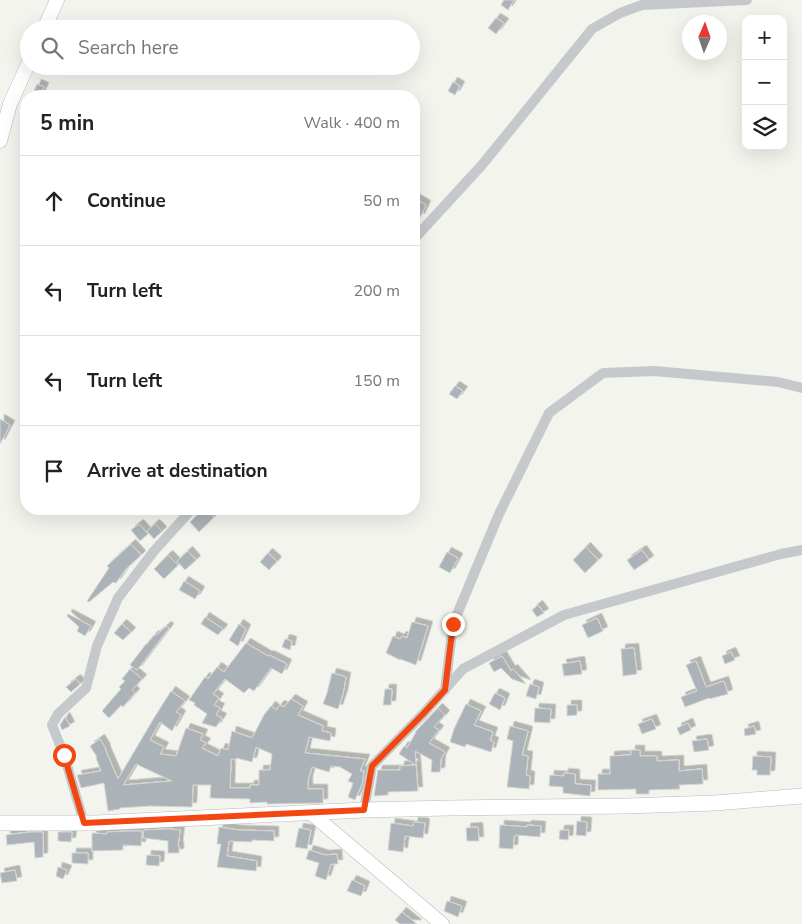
<!DOCTYPE html>
<meta charset="utf-8">
<style>
:root{--surface:#fff;--page:#f2f2f2;--text:#222;--muted:#767676;--line:#e0e0e0}
body{margin:0;font-family:"Nunito Sans",sans-serif;background:var(--page);color:var(--text)}
.controls{position:absolute;right:15px;top:15px;display:grid;overflow:hidden;border-radius:10px;box-shadow:0 5px 20px #0002}
.controls button{width:45px;height:45px;display:grid;place-items:center;padding:0;border:0;border-bottom:1px solid var(--line);background:var(--surface);color:var(--text);font:25px sans-serif}
.compass{position:absolute;left:682px;top:15px;width:45px;height:45px;border-radius:50%;background:var(--surface);box-shadow:0 5px 20px #0002;rotate:2deg}
.stop{position:absolute;width:15px;height:15px;margin:-11px;border:4px solid #f24711;border-radius:50%;background:#fff}
.stop.end{background:#f24711;border-color:#fff;box-shadow:0 1px 5px #0008}
.list{margin:0;padding:0;list-style:none}
h2{display:flex;justify-content:space-between;align-items:center;height:65px;margin:0;padding:0 20px;font-size:21px}
h2 small{font-size:16px;font-weight:400;color:var(--muted)}
.list li{display:grid;grid-template-columns:32px 1fr auto;gap:15px;align-items:center;box-sizing:border-box;height:90px;padding:0 20px;border-top:1px solid var(--line)}
.list b{display:block;font-size:19px;white-space:nowrap}
.list em{font-size:16px;font-style:normal;color:var(--muted)}
.icon{flex:none;width:28px;height:28px;fill:none;stroke:currentColor;stroke-width:2;stroke-linecap:round;stroke-linejoin:round}
.map{position:relative;flex:none;width:802px;height:924px;overflow:hidden}
.search{position:absolute;background:var(--surface);box-shadow:0 5px 20px #0002;left:20px;top:20px;width:400px;height:55px;display:flex;align-items:center;gap:12px;box-sizing:border-box;padding:0 18px;border-radius:28px;color:var(--muted);font-size:19px}
.panel{position:absolute;background:var(--surface);box-shadow:0 5px 20px #0002;left:20px;top:90px;width:400px;height:425px;border-radius:20px}
.map>svg:first-child{display:block}
</style>
<div class="map">
<svg width="802" height="924" viewBox="0 0 802 924">
<defs>
<filter id="shadow"><feDropShadow dx="4.5" dy="-4.5" stdDeviation="0" flood-color="#0004"/></filter>
</defs>
<rect width="100%" height="100%" fill="#f4f4ef"/>
<path fill="#abb3b8" stroke="#d5d5d2" fill-rule="evenodd" filter="url(#shadow)" d="M504 0H514L508 10 501 5Z
M496 18 504 23 496 34 488 28Z
M453 82 460 86 455 95 448 91Z
M37 84 44 87 40 96 33 94Z
M414 198 426 205 420 218 414 214Z
M455 386 463 391 457 399 449 394Z
M0 419 10 425 0 444Z
M203 509H205L214 517 199 532 190 522Z
M139 524 148 534 140 541 131 530Z
M155 524 162 531 154 539 147 531Z
M131 544 141 555 125 570 116 583 113 582 89 602 87 601 109 568 107 566Z
M586 547 598 560 585 573 573 560Z
M642 550 649 560 634 570 627 560Z
M188 551 196 560 185 570 177 561Z
M447 552 458 558 450 573 439 567Z
M268 553 277 561 269 570 260 562Z
M168 555 178 565 164 579 154 569Z
M184 581 200 591 195 599 179 590Z
M538 605 544 613 537 617 532 610Z
M68 614 91 626 85 636 77 631 79 627 67 616Z
M205 617 223 629 218 635 201 624Z
M597 618 603 631 588 638 582 625Z
M412 622 428 626 416 665 400 659V660L386 653 393 636 400 639 402 636 407 638Z
M122 624 131 632 123 640 114 633Z
M239 624 246 629 238 646 229 640Z
M167 626 169 628 137 670 130 665 146 644H147L154 635 155 636Z
M285 639 292 641 290 650 282 647Z
M246 643 268 656 269 655 287 664 282 674 271 668 254 691 249 688 244 693 225 679 213 694 219 698 214 705 220 708 216 715 222 718 216 727 202 723 207 714 194 705 195 703 189 700 205 677 208 679 217 667 224 672Z
M634 648 637 674 623 676 621 649Z
M731 652 735 660 725 664 722 656Z
M502 656 511 671 513 669 526 684 512 679 501 668 494 672 489 663Z
M580 661 582 674 564 676 562 664Z
M696 661 706 687 724 681 728 694 709 699V698L685 707 681 697 697 691 686 665Z
M130 669 142 679 132 690 135 693 123 707 121 705 109 718 102 711 121 689 119 687 125 681 122 679Z
M332 673 346 677 343 694 338 709 323 704 327 693Z
M76 679 80 684 71 692 66 687Z
M530 684 539 687 536 699 526 696Z
M385 689H392L391 705H383Z
M171 691 185 701 176 712 181 715 172 731 160 722 150 740 164 747 160 754 176 756 186 728 203 734 200 740 206 743 202 748 218 756 221 748 228 750 232 731 252 738 264 715 271 706 276 710 280 705 284 707 291 699 303 706 298 715 323 726 322 731 331 733 330 741 309 737 305 753 365 759 360 771H364L362 784 355 800 348 797 353 783 348 781 352 774 340 767 331 766 329 772 312 767 308 780V789H323V803L267 804V802L250 803V799L210 798 211 785H193L192 807 151 806 119 808 120 809 108 811 104 783 81 788 77 775 101 771 96 758 97 757 90 746 100 739 106 749H105L118 779 154 718ZM256 747 272 754 270 770H259V785H250V788H230L231 759 236 760V758L252 762ZM136 764 172 781 123 785Z
M495 693 505 698 500 710 489 704Z
M466 704 481 711 474 725 493 732 490 740 494 742 491 752 466 744 465 747 450 742 454 729Z
M567 705H577V715L567 716Z
M438 708 445 715 434 727 439 730 429 743 445 752 441 759 440 772H431L432 760 415 751 418 791 388 792V795L374 796 378 770H400V766L416 765 399 754 404 746 407 748 416 732H415Z
M535 708 551 709 550 723 534 722Z
M65 717 70 726 62 730 60 725Z
M652 719 656 729 642 734 638 724Z
M688 723 691 730 680 735 677 728Z
M510 726 528 731 522 755 528 756 526 775 530 776 529 789 507 787 513 741 507 739Z
M754 726 756 734 745 736 744 729Z
M707 739 709 750 694 752 692 741Z
M631 750H640V756H657V761L679 760V771L702 769 703 784 679 785 680 789 649 790V794H636V789L598 790V774H610V756L631 755Z
M753 756 771 757 770 775H757V770H752Z
M564 773 575 774V784L591 785 590 796 563 793V787L549 786 550 775 564 776Z
M577 821 587 822 586 836 576 835Z
M414 822 425 823 423 838 405 836 403 852 388 850 391 823 413 826Z
M500 825 527 827V825L541 826 540 837 516 835V836H514L513 849 499 848Z
M219 827 238 830 274 831V841L252 840V842L229 841 227 856 257 861 256 871 217 867 221 844H217Z
M478 827 479 841H467L466 828Z
M299 828 311 830 307 849 295 847Z
M169 829 180 830 178 846H179V853H168V841L143 838 144 830Z
M560 830H569L568 840 559 839Z
M131 831H142L141 846 123 845V850L92 851V833L107 834V832Z
M30 832H43V857L35 858 34 842 7 845 6 835Z
M58 832H72L71 842 58 841Z
M309 850 325 855 337 854 338 864H331L326 880 315 876 319 863 306 859Z
M72 853H88V864L72 863Z
M147 855 160 856 159 866 146 865Z
M58 867 67 870 63 879 56 876Z
M15 870 17 881 2 883 0 873Z
M352 880 365 886 361 896 347 891Z
M447 901 462 906 458 917 444 911Z
M402 912 417 924H400L395 920Z"/>
<g fill="none" stroke-linecap="round" stroke-linejoin="round">
<defs>
<path id="secondary" d="M44 29 57 0
M0 141 10 104 29 62
M311 813 442 924"/>
<path id="primary" d="M0 823H96L364 810 448 808 626 806 715 803 802 796"/>
</defs>
<use href="#secondary" stroke="#b5babf" stroke-width="15"/>
<use href="#primary" stroke="#b6babe" stroke-width="16"/>
<path stroke="#c6c9cc" stroke-width="10" d="M414 239 482 165 592 29 620 13 642 5 747 0
M445 690 453 624 499 514 549 413 603 373 654 371 778 382 802 388
M364 810 372 766 423 714 463 669 564 615 781 554 802 550
M84 823 64 755 52 725 58 714 86 688 97 646 118 598 154 551 192 509"/>
<use href="#secondary" stroke="#fff" stroke-width="14"/>
<use href="#primary" stroke="#fff" stroke-width="15"/>
</g>
<g fill="none" stroke-linecap="round" stroke-linejoin="round">
<path stroke="#f24711" stroke-width="6" d="M64 755 84 823 364 810 372 766 423 714 445 690 453 624"/>
</g>
</svg>
<div class="controls">
<button>+</button>
<button>−</button>
<button><svg class="icon" aria-label="layers" viewBox="0 0 24 24"><path d="M12 4l9 5-9 5-9-5zM3 14l9 5 9-5"/></svg></button>
</div>
<svg class="compass" viewBox="-18 -18 36 36"><path d="M0-13l5 13h-10z" fill="#e53935"/><path d="M0 13l5-13h-10z" fill="#767676"/></svg>
<div class="stop" style="left:64px;top:755px"></div>
<div class="stop end" style="left:453px;top:624px"></div>
<div class="search"><svg class="icon" aria-label="search" viewBox="0 0 24 24"><circle cx="10" cy="10" r="6"/><path d="M15 15l6 6"/></svg>Search here</div>
<section class="panel">
<h2>5 min<small>Walk · 400 m</small></h2>
<ul class="list">
<li><svg class="icon" aria-label="ahead" viewBox="0 0 24 24"><path d="M12 20V5M6 11l6-6 6 6"/></svg><div><b>Continue</b></div><em>50 m</em></li>
<li><svg class="icon" aria-label="left" viewBox="0 0 24 24"><path d="M17 20v-9H6M10 6l-5 5 5 5"/></svg><div><b>Turn left</b></div><em>200 m</em></li>
<li><svg class="icon" aria-label="left" viewBox="0 0 24 24"><path d="M17 20v-9H6M10 6l-5 5 5 5"/></svg><div><b>Turn left</b></div><em>150 m</em></li>
<li><svg class="icon" aria-label="arrive" viewBox="0 0 24 24"><path d="M6 21V4h12l-3 4 3 4H6"/></svg><div><b>Arrive at destination</b></div></li>
</ul>
</section>
</div>
